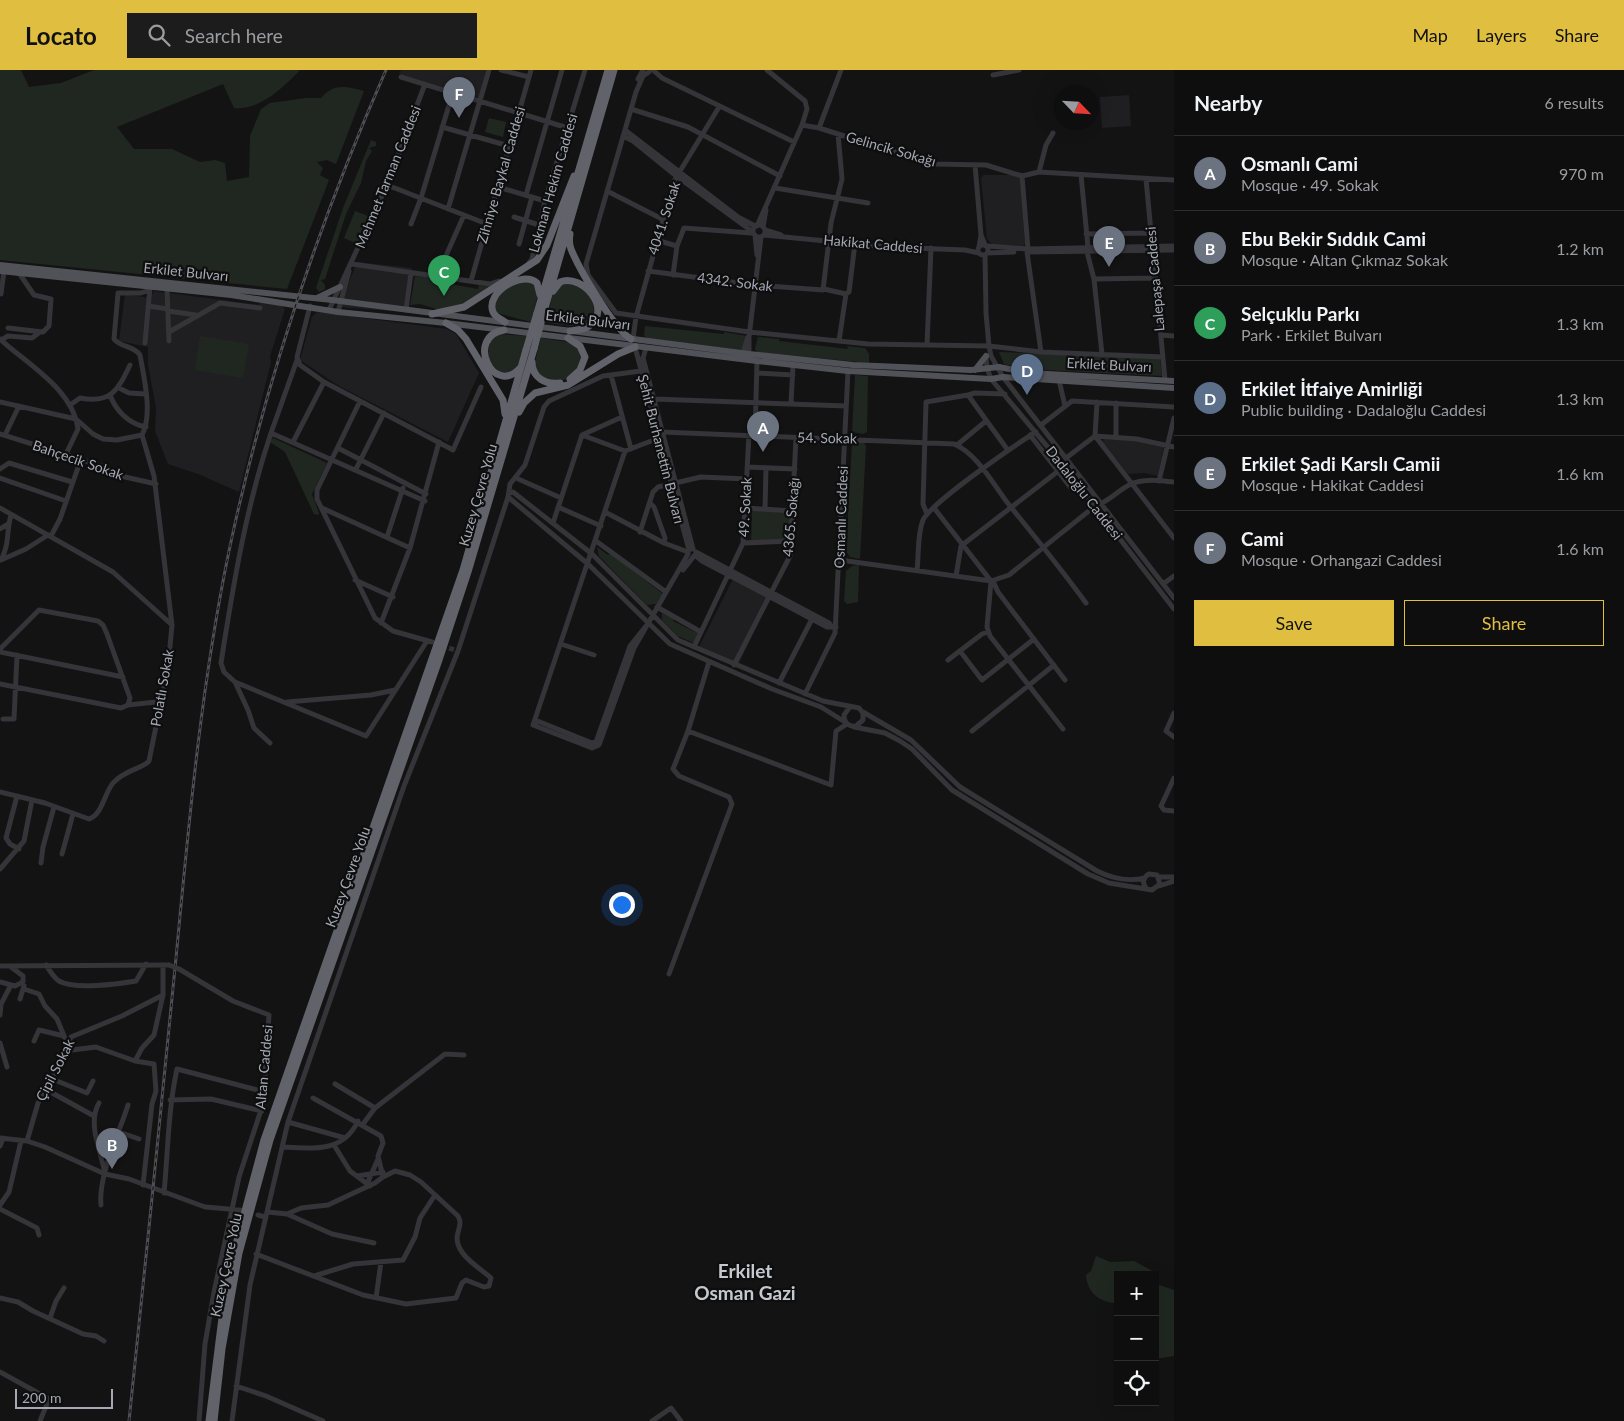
<!DOCTYPE html>
<meta charset="utf-8">
<style>
:root{--surface:#0e0e0f;--page:#1c1c1d;--text:#f1f3f6;--muted:#9b9c9e;--line:#2e2e2f;--accent:#e0bf40}
body{margin:0;font-family:Lato,sans-serif;background:var(--page);color:var(--text)}
.controls{position:absolute;right:15px;bottom:15px;display:grid;overflow:hidden;border-radius:0px;box-shadow:0 5px 20px #0002}
.controls button{width:45px;height:45px;display:grid;place-items:center;padding:0;border:0;border-bottom:1px solid var(--line);background:var(--surface);color:var(--text);font:25px sans-serif}
.compass{position:absolute;left:1054px;top:15px;width:45px;height:45px;border-radius:50%;background:var(--surface);box-shadow:0 5px 20px #0002;rotate:115deg}
.scale{position:absolute;left:15px;bottom:12px;width:98px;box-sizing:border-box;padding-left:5px;border:2px solid #a6a8b3;border-top:0;font-size:14px;line-height:18px;white-space:nowrap;color:#a6a8b3;-webkit-text-stroke:4px #0e0e0f;paint-order:stroke}
.you{position:absolute;left:621px;top:834px;width:18px;height:18px;margin:-12px;border:4px solid #fff;border-radius:50%;background:#1a73e8;box-shadow:0 0 0 8px #1a73e833}
.badge{display:grid;place-items:center;width:32px;height:32px;border-radius:50%;background:var(--accent);color:#fff;font-size:16px;font-weight:700}
.pin{position:absolute;translate:-50% -41px;filter:drop-shadow(0 1px 2px #0008)}
.pin::after{content:'';position:absolute;top:26px;width:18px;height:15px;background:inherit;clip-path:polygon(0 0,100% 0,50% 100%)}
.list{margin:0;padding:0;list-style:none}
h2{display:flex;justify-content:space-between;align-items:center;height:65px;margin:0;padding:0 20px;font-size:21px}
h2 small{font-size:16px;font-weight:400;color:var(--muted)}
.list li{display:grid;grid-template-columns:32px 1fr auto;gap:15px;align-items:center;box-sizing:border-box;height:75px;padding:0 20px;border-top:1px solid var(--line)}
.list b{display:block;font-size:19px;white-space:nowrap}
.list p{margin:0;font-size:16px;white-space:nowrap;color:var(--muted)}
.list em{font-size:16px;font-style:normal;color:var(--muted)}
.actions{display:flex;gap:10px;padding:15px 20px}
.actions a{flex:1;padding:11px 0;border:1px solid var(--accent);border-radius:0px;text-align:center;font-size:18px;color:var(--accent)}
.actions .main{background:var(--accent);color:#111}
.icon{flex:none;width:28px;height:28px;fill:none;stroke:currentColor;stroke-width:2;stroke-linecap:round;stroke-linejoin:round}
.map{position:relative;flex:none;width:1174px;height:1351px;overflow:hidden}
header{display:flex;align-items:center;gap:30px;box-sizing:border-box;height:70px;padding:0 25px;background:var(--accent);color:#111}
header strong{font-size:24px}
nav{display:flex;gap:28px;margin-inline-start:auto;font-size:18px}
.search{width:350px;height:45px;background:var(--page);display:flex;align-items:center;gap:12px;box-sizing:border-box;padding:0 18px;border-radius:0px;color:var(--muted);font-size:19px}
main{display:flex}
aside{flex:1;background:var(--surface)}
.map>svg:first-child{display:block}
</style>
<header>
<strong>Locato</strong>
<div class="search"><svg class="icon" aria-label="search" viewBox="0 0 24 24"><circle cx="10" cy="10" r="6"/><path d="M15 15l6 6"/></svg>Search here</div>
<nav><a>Map</a><a>Layers</a><a>Share</a></nav>
</header>
<main>
<div class="map">
<svg width="1174" height="1351" viewBox="0 0 1174 1351">
<rect width="100%" height="100%" fill="#131314"/>
<path fill="#1f1f21" d="M401 0H489L481 28 399 4Z
M1129 25 1131 56 1102 58 1100 27Z
M983 105H1016L1020 108 1025 174 1023 176 993 175 987 169 981 108Z
M357 192 412 198 405 242 339 237Z
M154 221 259 235 260 232 281 235 285 239 270 286 271 292 239 422 198 404 168 394 155 361 156 338 148 295V277L119 271 125 224 150 228Z
M317 242 447 259 456 264 479 303 448 372 339 316 300 290 312 247Z
M1104 369 1138 371 1164 377 1158 406 1144 403 1128 404 1102 372Z
M733 509 770 529 738 595 699 577Z"/>
<path fill="#202721" d="M0 0H21L29 17 61 13 94 0H300C284 17 259 41 234 38L223 14 117 57 134 79H172L200 92 215 90 225 93 227 111 249 107 250 66 261 39 270 33 306 28H321C334 13 346 16 364 21L336 94 327 90 317 92 323 98 320 105 329 110 287 219 0 190Z
M489 48 506 52 503 67 485 62Z
M371 70 376 72V76L369 78 372 81 366 91 361 113 346 144 325 209 321 210 325 215V219L319 222 316 218 343 138Z
M355 141 368 146 357 174 344 168Z
M415 206 450 210V214L478 219 479 215 492 217 462 236 439 240 420 234 410 235Z
M528 209 539 220 531 252 497 243C488 224 513 214 528 209Z
M563 213 581 215C591 228 598 236 591 252L580 257 546 253 553 223Z
M645 256 724 264V262L747 266 742 280H740L647 268 644 266Z
M499 264 527 266C521 285 523 300 502 304L489 292 488 273Z
M200 266 249 274 243 308 195 300Z
M758 267 779 269V271L848 279 847 276 865 278 869 284V293L757 282 755 279Z
M541 268 573 273 580 277 583 291C568 312 563 315 539 306L534 296Z
M999 282 1160 289 1162 306 1024 299 1004 294Z
M855 305 868 306 867 362 863 364 852 362Z
M273 368 327 393 312 424 319 443 318 445 314 444 285 382 270 372Z
M852 373H864L866 376 860 489 850 487 846 481Z
M752 440 793 443V467L786 470 751 474Z
M597 477 608 485 610 483 663 524 656 534 647 535 599 486Z
M859 495 858 532 847 534 844 531 846 501 852 496Z
M662 543 674 549 673 551 695 562 696 560 702 563 694 573 678 566 662 550Z
M1096 1186 1110 1192 1134 1191 1158 1204 1156 1210 1159 1215 1174 1220V1286L1155 1289V1205H1118V1249L1115 1233C1099 1232 1087 1222 1086 1205L1091 1201Z"/>
<g fill="none" stroke-linecap="round" stroke-linejoin="round">
<path stroke="#303134" stroke-width="5" stroke-dasharray="5 2.5" stroke-linecap="butt" d="M442 576 458 581"/>
<path stroke="#343439" stroke-width="5" d="M501 0 529 7
M653 0 662 8 794 72
M649 2 643 6 636 22 586 194 588 205 616 243 749 262 868 274 989 276 1041 282 1163 287
M993 5 1019 0
M401 7 568 58
M638 9 643 0
M631 39 688 57 780 106
M802 55 819 58 933 94 986 95 1022 106
M442 57 509 76
M819 58 841 0
M625 60 738 147 755 156
M623 66 633 71 675 105 753 162
M975 95 981 165
M1039 102 1174 110
M1081 105 1088 177
M1022 106 1028 179
M1022 106 1039 102 1046 75 1053 63
M1146 109 1165 310
M387 115 487 154
M498 117 545 131
M775 118 868 133
M607 121 662 149
M526 125 562 0
M448 139 489 0
M514 147 539 155
M411 154 421 128 453 22
M753 161a6 6 0 1 1 12 0a6 6 0 1 1-12 0Z
M757 156 802 55 807 39 805 31 767 0
M763 157 766 140
M765 160 781 165
M1086 164 1151 163
M755 165 757 185
M764 165 888 177 965 180 979 183
M656 170 677 176
M519 174 532 127
M978 180a5 5 0 1 1 10 0a5 5 0 1 1-10 0Z
M987 176 1028 179 1174 176
M979 177 981 165 985 175
M1027 182 1041 282
M1028 182 1174 180
M1087 182 1094 209 1102 284
M987 183 1014 182
M985 185 986 243 989 276 991 286 1003 307 1174 528
M352 194 490 214 499 211
M528 194 532 189 545 131 585 0
M648 201 754 215 823 220 831 153 842 109 838 64
M673 205 677 176 684 158 751 163
M437 206 464 145
M1094 209 1155 208
M471 211 531 0
M167 219 169 271
M824 219 846 224 849 222 855 173
M1 224 4 201
M148 236 168 239
M310 236 297 287 300 295 324 312 453 380 481 317
M329 240 387 115 425 14
M406 240 411 203
M168 241 196 245
M338 242 349 201
M8 258 43 262 49 256 51 229 34 225 19 203
M169 262 220 233 260 238
M1161 265 1174 266
M0 269C27 294 73 319 78 359L66 384
M633 269 636 247 674 111 719 37
M1 270 8 266 32 268 40 262
M839 271 846 224
M145 273 150 217
M927 275 931 178
M635 277 689 480
M646 278 643 288 693 479
M743 283 748 267
M749 284V267L761 167
M986 286 987 298 991 309 1066 399 1174 539
M297 290 271 363 425 431
M641 301 603 306 549 331 544 337 525 395 510 414 508 427 588 494 670 574 772 619 821 637 845 652
M757 303 793 305
M611 305 631 379
M1059 310 1065 336
M119 318 129 323 145 324
M1005 324 975 323 968 325 1007 379
M110 325C116 341 129 354 146 357
M654 329 846 336
M360 331 317 420V429L375 548 393 561 432 572
M0 332 76 349 93 364 103 369 117 370 142 365C153 344 144 308 140 285 133 275 121 278 114 269L118 223H141L150 220
M1097 332 1095 366 1174 468
M791 333 793 295
M70 335 80 328C111 334 118 320 130 295
M1041 355 1072 331 1174 337
M271 363C246 437 233 516 221 593L224 602 235 612 366 666 427 571
M0 364 105 397 121 406 156 414
M5 365 19 336
M582 365 625 381 659 368 662 362 954 374C978 384 994 416 1010 436 1036 468 1061 499 1086 533
M1030 365 1071 418
M755 366 757 291
M1116 367V333
M293 372 324 312
M957 375 986 351
M338 378 426 424
M625 381 533 655 592 678 599 675 634 578 688 484
M1066 388 1095 366 1137 369 1174 377
M747 397 795 399
M0 399 9 393 72 412
M356 399 384 343
M0 408 66 431
M516 408 561 428
M1159 411 1174 348
M509 423 513 422 592 484 678 570 823 631 859 638 863 643V650L856 656C849 657 844 653 844 645L849 638
M650 433 654 437 665 468 664 473
M558 437 601 456
M0 438 113 502 172 555
M322 438 410 478
M746 438 793 441
M934 438 991 511 987 557 990 566 1063 659
M765 439 766 398
M605 442 664 473 688 482
M927 444 923 434 926 332 968 325
M553 453 582 365 622 347
M0 459 8 454
M640 462 653 422 658 417 701 407 747 409
M51 466 60 449 81 389
M387 467 403 418
M596 471 666 522
M743 473 791 471
M696 482 829 553 831 556
M695 485 702 491 827 557H836
M1 490 26 479 48 465
M1 490C10 473 6 462 11 445
M840 490 991 511 1009 505 1095 436C1109 432 1118 420 1131 414 1144 408 1161 411 1174 412
M683 500 694 486
M917 500C919 485 917 465 923 450 932 432 1015 375 1036 362
M956 506 961 476 1057 402
M355 510 393 527
M993 511 998 522 1065 610
M1163 514 1174 506
M657 537 701 562
M381 553 410 478 439 372
M561 574 594 585
M694 577 743 473 749 365
M0 579 39 540 98 551 103 555 107 564 130 628 128 635 121 638 0 614
M960 581 982 610 1034 569
M0 582 123 607
M948 590 982 564 988 562
M734 595 790 486 796 368
M235 612 248 640 254 658 270 673
M779 613 812 549
M805 624 835 563 848 301
M287 632 371 625 395 620
M128 635 156 632
M863 642 911 670 960 717 1097 801C1111 808 1129 812 1145 808
M1174 643 1166 661 1174 667
M3 649H14L17 585
M535 650 592 673 596 672 630 576 646 556
M854 657 885 663 900 671 912 679 952 720 1088 804 1109 813 1152 820 1160 814 1157 805 1149 804C1143 807 1142 813 1146 818
M688 661 831 715 836 661 847 654
M972 661 1054 595
M1174 708 1161 736 1164 740 1174 741
M0 722 45 733 89 749C102 745 104 724 113 713 124 700 144 698 149 691L168 597 172 555 154 406 142 365
M17 726 6 768 10 774 19 779
M62 784 73 744
M41 793 43 777 54 737
M0 799 24 771 32 730
M1158 807H1174
M1159 816 1174 811
M46 895C50 901 53 907 59 911 74 920 118 914 136 911L146 894
M0 896 169 895
M179 899 233 931 269 945 263 1034 239 1107 214 1222 205 1274 199 1351
M669 904 732 734 729 727 679 706 673 699 688 661 709 592
M0 912 15 916 23 912V906L11 897
M24 919 39 924 45 936 57 949 67 973
M20 929 24 916
M0 945 1 934 11 915
M34 971 39 960 64 966
M0 973 7 997
M64 981 96 977 135 991 154 994 156 1021 152 1034 143 1115
M135 991 142 978 154 965 163 925V895
M52 1009 87 1023 93 1011
M335 1014 375 1038 445 984 464 985
M45 1019 94 1046
M170 1030 211 1029 262 1041
M99 1033C87 1053 101 1082 105 1103
M288 1052 345 1068
M363 1054 375 1038
M119 1062 139 1069
M0 1068 27 1071 45 1077 105 1104 129 1109 205 1137 240 1140
M27 1071 38 1033 55 1004 71 967 122 946 163 925
M334 1075 350 1101 370 1116
M0 1076 3 1068
M283 1077C312 1079 343 1083 358 1051
M357 1106 383 1102
M367 1114 378 1089
M164 1123C168 1082 168 1040 177 999L265 1022
M0 1135 9 1122 21 1071
M101 1135C98 1106 119 1064 128 1035
M0 1139 37 1158 39 1165
M267 1142 287 1144 301 1138 328 1135 375 1113 383 1107 378 1086 383 1073 381 1066 313 1028
M287 1144 332 1164 374 1173
M258 1145 265 1147
M256 1184 363 1225 406 1234 456 1228 462 1213 466 1210 484 1217 489 1216 491 1208C480 1198 458 1186 457 1169 457 1160 463 1154 458 1146L421 1112 410 1105 395 1101 383 1107
M314 1206 353 1194 403 1190 415 1167 420 1148 435 1125
M0 1228 18 1232 33 1241 83 1264 96 1266 104 1271
M376 1228 381 1192
M50 1248 56 1231 64 1218
M0 1302 49 1329 40 1351
M236 1316 266 1326 323 1351
M232 1351 250 1215 288 1052 404 716 458 581 508 427
M652 1351 671 1338 681 1351"/>
<path stroke="#515158" stroke-width="6" d="M0 195 332 230 749 284 853 295 971 300 999 297 1029 303 1174 311
M0 201 231 225 338 242 446 253 757 291 848 301 991 309 1003 307 1174 318
M317 228 340 217
M975 300 986 286"/>
<path stroke="#61626a" stroke-width="7" d="M570 164C569 170 569 174 571 179 579 199 614 259 631 269
M553 221 560 212C583 203 613 240 589 256 584 260 576 260 570 261
M537 243 608 0
M432 244 464 237 537 190 547 175 574 106
M543 245 614 0
M505 252C501 249 495 247 493 242 485 222 523 200 537 213L540 225
M446 253 458 260 466 269 503 330 505 344
M504 260C464 267 494 329 521 297
M568 268 580 276 585 287 580 300 570 309
M532 292C532 308 546 315 560 313
M519 342 524 333 535 323 568 315 618 284 635 277
M209 1351 224 1232 234 1182 264 1070 463 500 526 280
M214 1351 222 1279 239 1183 270 1070 439 590 468 502 534 279"/>
<defs>
<path id="rail" d="M129 1351C145 1197 161 1042 176 888 189 751 201 616 229 481 264 316 318 155 386 0"/>
</defs>
<use href="#rail" stroke="#4e4e54" stroke-width="3"/>
<use href="#rail" stroke="#0e0e0f" stroke-width="1" stroke-dasharray="4" stroke-linecap="butt"/>
<path stroke="#343439" stroke-width="5" d="M169 895 179 899"/>
<path stroke="#61626a" stroke-width="7" d="M534 279 543 245
M526 280 537 243"/>
</g>
<g text-anchor="middle" stroke-width="4.5" stroke-linejoin="round" paint-order="stroke">
<g font-size="14" fill="#a6a8b3" stroke="#0e0e0f">
<text transform="translate(891 79) rotate(16)" y="5">Gelincik Sokağı</text>
<text transform="translate(501 105) rotate(-74)" y="5">Zihniye Baykal Caddesi</text>
<text transform="translate(388 107) rotate(-68)" y="5">Mehmet Tarman Caddesi</text>
<text transform="translate(553 113) rotate(-74)" y="5">Lokman Hekim Caddesi</text>
<text transform="translate(664 148) rotate(-72)" y="5">4041. Sokak</text>
<text transform="translate(873 174) rotate(5)" y="5">Hakikat Caddesi</text>
<text transform="translate(186 202) rotate(6)" y="5">Erkilet Bulvarı</text>
<text transform="translate(1155 209) rotate(-95)" y="5">Lalepaşa Caddesi</text>
<text transform="translate(735 212) rotate(7)" y="5">4342. Sokak</text>
<text transform="translate(588 250) rotate(7)" y="5">Erkilet Bulvarı</text>
<text transform="translate(1109 295) rotate(3)" y="5">Erkilet Bulvarı</text>
<text transform="translate(827 368) rotate(1)" y="5">54. Sokak</text>
<text transform="translate(661 379) rotate(76)" y="5">Şehit Burhanettin Bulvarı</text>
<text transform="translate(78 390) rotate(19)" y="5">Bahçecik Sokak</text>
<text transform="translate(1084 423) rotate(52)" y="5">Dadaloğlu Caddesi</text>
<text transform="translate(478 425) rotate(-74)" y="5">Kuzey Çevre Yolu</text>
<text transform="translate(745 437) rotate(-87)" y="5">49. Sokak</text>
<text transform="translate(791 447) rotate(-85)" y="5">4365. Sokağı</text>
<text transform="translate(841 447) rotate(-88)" y="5">Osmanlı Caddesi</text>
<text transform="translate(162 618) rotate(-80)" y="5">Polatlı Sokak</text>
<text transform="translate(348 807) rotate(-70)" y="5">Kuzey Çevre Yolu</text>
<text transform="translate(264 997) rotate(-85)" y="5">Altan Caddesi</text>
<text transform="translate(55 1000) rotate(-63)" y="5">Çipil Sokak</text>
<text transform="translate(226 1195) rotate(-78)" y="5">Kuzey Çevre Yolu</text>
</g>
<g font-size="19" font-weight="bold" fill="#c6c8d0" stroke="#0e0e0f">
<text x="745" y="1208">Erkilet<tspan x="745" dy="22">Osman Gazi</tspan></text>
</g>
</g>
</svg>
<div class="controls">
<button>+</button>
<button>−</button>
<button><svg class="icon" aria-label="locate" viewBox="0 0 24 24"><circle cx="12" cy="12" r="6"/><path d="M12 2v4M12 18v4M2 12h4M18 12h4"/></svg></button>
</div>
<svg class="compass" viewBox="-18 -18 36 36"><path d="M0-13l5 13h-10z" fill="#e53935"/><path d="M0 13l5-13h-10z" fill="#9b9c9e"/></svg>
<div class="scale">200 m</div>
<div class="you"></div>
<div class="pin badge" style="left:763px;top:382px;background:#6b7280">A</div>
<div class="pin badge" style="left:112px;top:1099px;background:#6b7280">B</div>
<div class="pin badge" style="left:444px;top:226px;background:#2e9e5b">C</div>
<div class="pin badge" style="left:1027px;top:325px;background:#5c6f8a">D</div>
<div class="pin badge" style="left:1109px;top:197px;background:#6b7280">E</div>
<div class="pin badge" style="left:459px;top:48px;background:#6b7280">F</div>
</div>
<aside>
<h2>Nearby<small>6 results</small></h2>
<ul class="list">
<li><span class="badge" style="background:#6b7280">A</span><div><b>Osmanlı Cami</b><p>Mosque · 49. Sokak</p></div><em>970 m</em></li>
<li><span class="badge" style="background:#6b7280">B</span><div><b>Ebu Bekir Sıddık Cami</b><p>Mosque · Altan Çıkmaz Sokak</p></div><em>1.2 km</em></li>
<li><span class="badge" style="background:#2e9e5b">C</span><div><b>Selçuklu Parkı</b><p>Park · Erkilet Bulvarı</p></div><em>1.3 km</em></li>
<li><span class="badge" style="background:#5c6f8a">D</span><div><b>Erkilet İtfaiye Amirliği</b><p>Public building · Dadaloğlu Caddesi</p></div><em>1.3 km</em></li>
<li><span class="badge" style="background:#6b7280">E</span><div><b>Erkilet Şadi Karslı Camii</b><p>Mosque · Hakikat Caddesi</p></div><em>1.6 km</em></li>
<li><span class="badge" style="background:#6b7280">F</span><div><b>Cami</b><p>Mosque · Orhangazi Caddesi</p></div><em>1.6 km</em></li>
</ul>
<div class="actions"><a class="main">Save</a><a>Share</a></div>
</aside>
</main>
